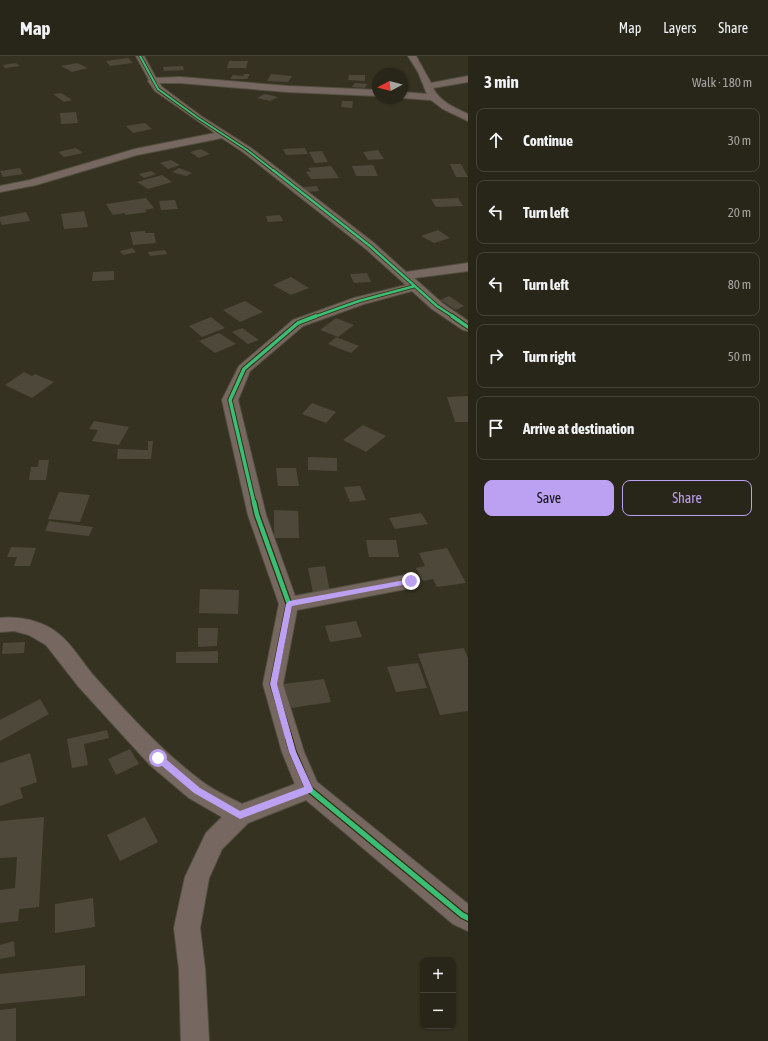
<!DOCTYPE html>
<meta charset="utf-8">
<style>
:root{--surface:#282619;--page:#302e22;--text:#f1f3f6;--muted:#a5a5a2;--line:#444338;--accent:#bca0f2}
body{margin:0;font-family:"Asap Condensed",sans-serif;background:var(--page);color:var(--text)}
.controls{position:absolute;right:12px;bottom:12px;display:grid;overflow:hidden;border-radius:8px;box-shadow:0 1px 3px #0004}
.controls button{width:36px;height:36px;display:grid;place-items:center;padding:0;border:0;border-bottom:1px solid var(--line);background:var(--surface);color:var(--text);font:20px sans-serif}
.compass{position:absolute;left:372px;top:12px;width:36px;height:36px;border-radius:50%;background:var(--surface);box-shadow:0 1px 3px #0004;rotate:263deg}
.stop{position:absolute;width:12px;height:12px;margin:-9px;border:3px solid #bca0f2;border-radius:50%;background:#fff}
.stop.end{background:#bca0f2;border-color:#fff;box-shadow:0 1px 4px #0008}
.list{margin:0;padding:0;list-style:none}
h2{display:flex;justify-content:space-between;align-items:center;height:52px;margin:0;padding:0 16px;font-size:17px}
h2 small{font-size:13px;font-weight:400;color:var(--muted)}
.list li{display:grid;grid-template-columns:26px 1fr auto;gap:12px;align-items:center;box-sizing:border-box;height:64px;margin:0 8px 8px;padding:0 8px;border:1px solid var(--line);border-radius:8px}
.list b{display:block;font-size:15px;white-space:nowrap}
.list em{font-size:13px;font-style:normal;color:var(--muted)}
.actions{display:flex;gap:8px;padding:12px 16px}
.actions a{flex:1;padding:9px 0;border:1px solid var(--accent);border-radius:8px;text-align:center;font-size:14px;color:var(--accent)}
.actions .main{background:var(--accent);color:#111}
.icon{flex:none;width:22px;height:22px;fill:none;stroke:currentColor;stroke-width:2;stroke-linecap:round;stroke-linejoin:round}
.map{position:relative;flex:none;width:468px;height:985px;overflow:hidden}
header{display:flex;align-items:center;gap:24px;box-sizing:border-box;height:56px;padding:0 20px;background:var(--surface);border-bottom:1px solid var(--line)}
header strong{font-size:19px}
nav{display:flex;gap:22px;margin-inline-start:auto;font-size:14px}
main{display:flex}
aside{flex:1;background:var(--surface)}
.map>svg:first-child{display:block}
</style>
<header>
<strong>Map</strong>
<nav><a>Map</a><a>Layers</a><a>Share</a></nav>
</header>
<main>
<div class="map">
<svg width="468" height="985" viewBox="0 0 468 985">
<rect width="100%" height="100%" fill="#363221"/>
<path fill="#4e483b" d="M128 2 133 7 110 10 106 5Z
M229 5H248L246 12H227Z
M16 7 20 10 5 12 3 9Z
M77 7 88 12 72 16 61 10Z
M183 10 184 14 164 15 163 11Z
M244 18H250L247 23H230L233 19 243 20Z
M271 18 292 20 288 26 267 25Z
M349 19H365V25L348 24Z
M355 27 367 28 365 32 352 31Z
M61 37 72 44 64 46 53 38Z
M265 38 278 41 270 45 257 42Z
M342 45H353L352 52 341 51Z
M76 56 78 67 61 68 60 57Z
M145 67 152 73 133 77 126 70Z
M76 92 83 97 64 101 58 96Z
M305 92 308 98 286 99 283 93Z
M201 93 210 98 199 102 190 96Z
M378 94 384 103 368 104 363 96Z
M322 95 328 106 315 107 309 96Z
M171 104 180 109 168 113 160 107Z
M450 108H461L468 121H456Z
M373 109 378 120H356L352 110Z
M331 110 339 122 311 123 306 116 311 115 308 112Z
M20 112 23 118 3 121 0 115Z
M179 112 192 117 186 120 172 116Z
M151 115 156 118 144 122 139 118Z
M162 119 172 126 148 133 137 126Z
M317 130 319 135 306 136 304 131Z
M146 142 154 152 145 154 147 156 126 159 124 157 113 159 106 148Z
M458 142 463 150 436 151 431 143Z
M175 144 178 153 161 154 159 145Z
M84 155 88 171 64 173 61 158Z
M26 156 30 165 2 169 0 164V161Z
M280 159 283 165 268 166 266 160Z
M438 174 450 182 434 187 421 180Z
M145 175V177H154L156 187 133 189 130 176Z
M132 192 136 196 123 199 120 195Z
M165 194 167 198 150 200 148 196Z
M114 215V224L92 225 93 216Z
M367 217 371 226 354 227 350 218Z
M291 221 309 232 291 239 273 229Z
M449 240 464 250 456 254 440 244Z
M245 245 263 256 240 266 223 254Z
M211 261 225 272 202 281 189 270Z
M336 262 354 269 338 281 320 274Z
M242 272 259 284 248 288 232 276Z
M219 277 236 288 215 297 199 285Z
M336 281 359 290 351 297 328 288Z
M24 316 32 320 35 318 54 326 32 342 5 329Z
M468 340V366H455L447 341Z
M312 347 336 356 326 367 302 358Z
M94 365 129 371 119 389 92 385 98 374 89 373Z
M363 369 386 380 366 396 343 384Z
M148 385H153L151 403H117L118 393 148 394Z
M308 401 337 402V415L308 414Z
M39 404H49L46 424H29L31 411H38Z
M276 412H296L299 430H278Z
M360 430 366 444 350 446 344 431Z
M59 436 90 439 80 466 48 463Z
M274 454 298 455 299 482H274Z
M421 457 428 468 395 473 389 462Z
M49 465 93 471 89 480 45 475Z
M366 484H396L399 501H369Z
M11 491 36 492 30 510H14L17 501H7Z
M447 492 466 527 437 531 433 523 423 525 416 512 425 510 419 497Z
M325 510 330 536 313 537 308 512Z
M200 533 239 534 238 558 199 557Z
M356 565 362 581 330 586 325 570Z
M198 572H218L217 590 198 591Z
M25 586 24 597 2 598 3 587Z
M464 592 468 602V655L440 659 418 598Z
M218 595V607H176V596Z
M418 607 427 632 396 636 387 611Z
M324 623 331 646 291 652 284 628Z
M40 643 49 658 0 685V664Z
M107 674 109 682 84 688 88 709 72 712 67 683Z
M130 693 139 708 116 719 108 703Z
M30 697 37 726 20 732 23 742 0 750V707Z
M44 761 39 851 19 853 18 865 0 867V834L15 832 17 801 0 802V765Z
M145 761 158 786 120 805 107 779Z
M93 842 95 871 55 877V848Z
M14 885 15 900 0 903V889Z
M85 909V940L0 948V918Z
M16 952V985H0V954Z"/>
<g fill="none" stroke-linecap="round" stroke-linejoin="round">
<defs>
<path id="minor" d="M136 0H144L156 22 180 21 288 30 378 34V40L288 36 180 27H159L162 31 201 60 251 92 374 187 406 216 468 207V215L414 222 442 247 468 265V275L463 274 432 253 412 235 364 248 303 270 250 315 238 344 266 459 295 540 411 518 418 520 420 525 418 530 411 532 297 554 283 628 304 696 317 726 468 848V875L453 868 306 744 248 767 222 793 209 822 200 872 205 913 209 985H181L179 913 174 872 185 821 206 777 222 761 189 742 150 709 78 630 46 589 29 579 14 575 0 576V562C20 560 44 565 60 579 73 590 82 606 93 619 127 657 163 697 204 727 215 735 229 741 242 748L295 728 282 696 263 628 279 548 248 459 222 344 239 310 293 264 354 242 406 229 366 193 243 96 222 82 137 99 36 129 0 136V130L30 124 135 93 215 77 155 35 148 25 149 24Z
M408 0H416L431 27 468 20V26L433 32C440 46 455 52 468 58V65L443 53 431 44 402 42V36L427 38 418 16Z"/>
</defs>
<use href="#minor" stroke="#535041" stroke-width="2"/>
<use href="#minor" fill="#766861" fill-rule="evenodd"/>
<defs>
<path id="cycleway-far4" d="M140 0 158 33 198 62 247 94 274 115"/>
<path id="cycleway-far3" d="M273 114 370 190 437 250 454 261
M314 261 359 245 415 230"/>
<path id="cycleway-far2" d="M452 260 468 271
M254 447 230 344 244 313 298 267 316 260"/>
<path id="cycleway-far1" d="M254 446 257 459 289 548 273 628 290 684"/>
<path id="cycleway" d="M289 683 293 696 309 733 462 859 468 862"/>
</defs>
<use href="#cycleway-far4" stroke="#352e0e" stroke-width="3.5"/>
<use href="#cycleway-far3" stroke="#352e0e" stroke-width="4"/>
<use href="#cycleway-far2" stroke="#352e0e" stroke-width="5.5"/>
<use href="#cycleway-far1" stroke="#352e0e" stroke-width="7"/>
<use href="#cycleway" stroke="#352e0e" stroke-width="8"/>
<use href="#cycleway-far4" stroke="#3abd76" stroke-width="2"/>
<use href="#cycleway-far3" stroke="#3abd76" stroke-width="2.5"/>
<use href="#cycleway-far2" stroke="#3abd76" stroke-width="3.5"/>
<use href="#cycleway-far1" stroke="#3abd76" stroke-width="4.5"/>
<use href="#cycleway" stroke="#3abd76" stroke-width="5.5"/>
</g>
<path fill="#bca0f2" d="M411 523 414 525 413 527 292 550 277 628 296 696 313 733 312 736 240 763 194 737 155 704V699H161L200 732 240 755 304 731 289 696 270 628 286 548 289 545Z"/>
</svg>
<div class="controls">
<button>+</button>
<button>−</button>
</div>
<svg class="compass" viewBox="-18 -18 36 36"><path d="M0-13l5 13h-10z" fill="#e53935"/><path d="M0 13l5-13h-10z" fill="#a5a5a2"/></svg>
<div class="stop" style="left:158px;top:702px"></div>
<div class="stop end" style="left:411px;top:525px"></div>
</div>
<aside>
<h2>3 min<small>Walk · 180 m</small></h2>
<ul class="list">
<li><svg class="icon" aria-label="ahead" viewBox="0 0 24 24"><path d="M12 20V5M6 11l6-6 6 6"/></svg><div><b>Continue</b></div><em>30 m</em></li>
<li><svg class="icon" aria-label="left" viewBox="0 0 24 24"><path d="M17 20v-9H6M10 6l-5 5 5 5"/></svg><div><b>Turn left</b></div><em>20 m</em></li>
<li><svg class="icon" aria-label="left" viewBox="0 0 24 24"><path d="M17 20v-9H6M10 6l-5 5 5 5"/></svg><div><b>Turn left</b></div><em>80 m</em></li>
<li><svg class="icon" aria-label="right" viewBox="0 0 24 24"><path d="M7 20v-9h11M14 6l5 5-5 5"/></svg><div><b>Turn right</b></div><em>50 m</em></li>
<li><svg class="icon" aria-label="arrive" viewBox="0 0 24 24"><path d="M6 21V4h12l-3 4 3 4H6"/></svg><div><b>Arrive at destination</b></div></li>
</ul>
<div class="actions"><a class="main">Save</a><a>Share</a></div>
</aside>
</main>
